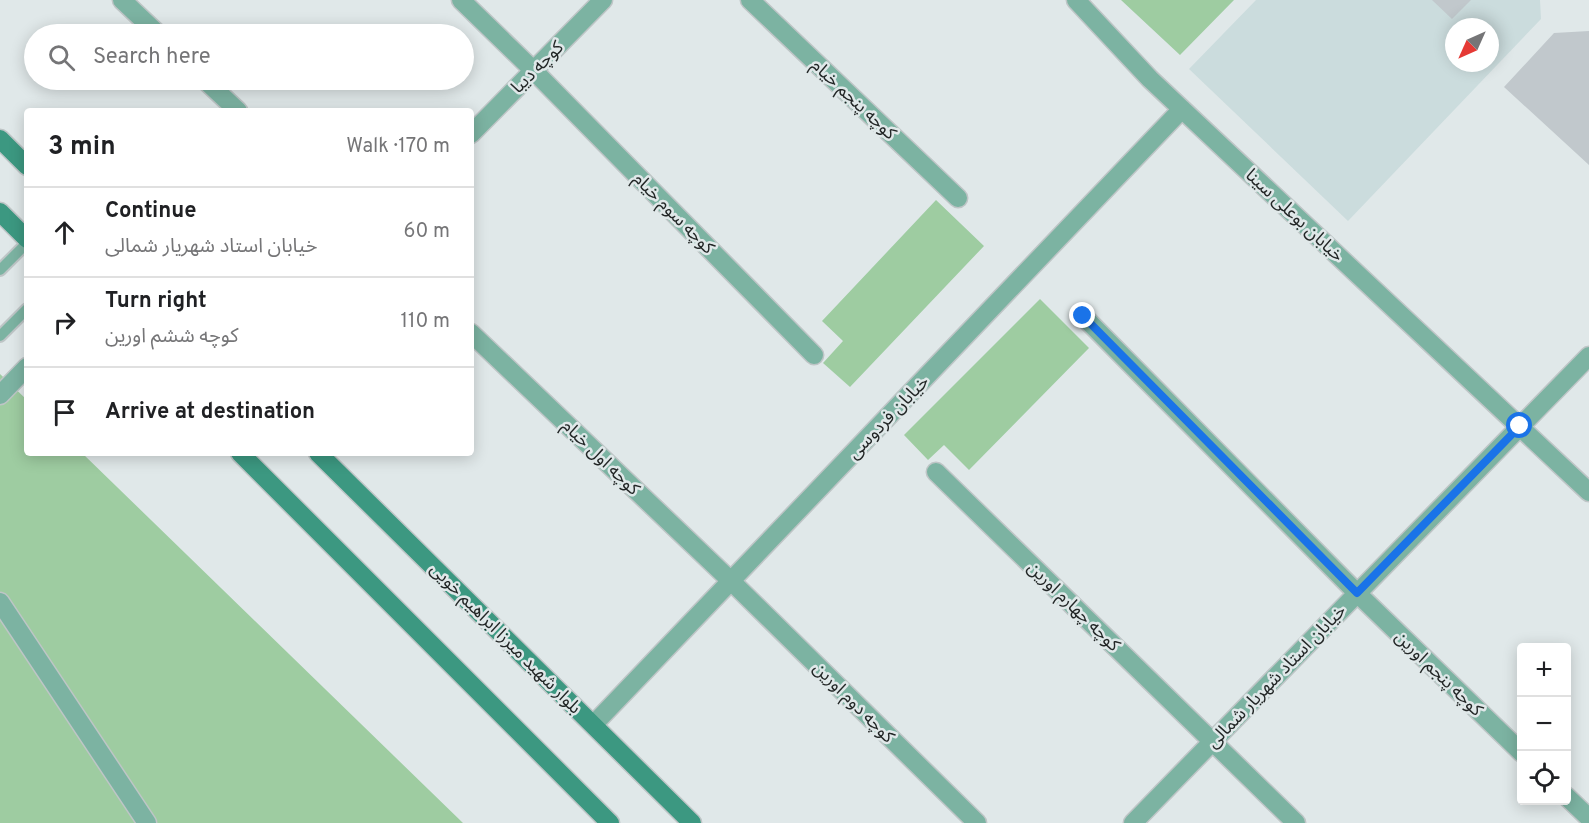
<!DOCTYPE html>
<meta charset="utf-8">
<style>
:root{--surface:#fff;--page:#f2f2f2;--text:#202124;--muted:#757577;--line:#e0e0e0}
body{margin:0;font-family:Overpass,"Noto Sans Arabic",sans-serif;background:var(--page);color:var(--text)}
.controls{position:absolute;right:18px;bottom:18px;display:grid;overflow:hidden;border-radius:6px;box-shadow:0 3px 15px #0003}
.controls button{width:54px;height:54px;display:grid;place-items:center;padding:0;border:0;border-bottom:2px solid var(--line);background:var(--surface);color:var(--text);font:30px sans-serif}
.compass{position:absolute;left:1445px;top:18px;width:54px;height:54px;border-radius:50%;background:var(--surface);box-shadow:0 3px 15px #0003;rotate:225deg}
.stop{position:absolute;width:18px;height:18px;margin:-14px;border:4px solid #1a73e8;border-radius:50%;background:#fff}
.stop.end{background:#1a73e8;border-color:#fff;box-shadow:0 2px 6px #0008}
.list{margin:0;padding:0;list-style:none}
h2{display:flex;justify-content:space-between;align-items:center;height:78px;margin:0;padding:0 24px;font-size:26px}
h2 small{font-size:20px;font-weight:400;color:var(--muted)}
.list li{display:grid;grid-template-columns:39px 1fr auto;gap:18px;align-items:center;box-sizing:border-box;height:90px;padding:0 24px;border-top:2px solid var(--line)}
.list b{display:block;font-size:22px;white-space:nowrap}
.list p{margin:0;font-size:20px;white-space:nowrap;color:var(--muted)}
.list em{font-size:20px;font-style:normal;color:var(--muted)}
.icon{flex:none;width:33px;height:33px;fill:none;stroke:currentColor;stroke-width:2;stroke-linecap:round;stroke-linejoin:round}
.map{position:relative;flex:none;width:1589px;height:823px;overflow:hidden}
.search{position:absolute;background:var(--surface);box-shadow:0 3px 15px #0003;left:24px;top:24px;width:450px;height:66px;display:flex;align-items:center;gap:15px;box-sizing:border-box;padding:0 21px;border-radius:33px;color:var(--muted);font-size:22px}
.panel{position:absolute;background:var(--surface);box-shadow:0 3px 15px #0003;left:24px;top:108px;width:450px;height:348px;border-radius:6px}
.map>svg:first-child{display:block}
</style>
<div class="map">
<svg width="1589" height="823" viewBox="0 0 1589 823">
<rect width="100%" height="100%" fill="#e0e8e9"/>
<path fill="#cbdcdd" fill-rule="evenodd" d="M1256 0H1540L1541 19 1348 221 1189 69ZM1454 27H1490V63H1454Z"/>
<path fill="#9ecca1" d="M1121 0H1234L1180 55Z
M936 200 984 246 850 387 823 363 843 341 822 321Z
M1040 299 1089 348 969 470 944 445 928 460 904 435Z
M0 374 27 400V453H82L463 823H0Z"/>
<path fill="#c1c8cc" d="M1432 0H1471L1452 19Z
M1589 31V165L1504 87 1554 33Z"/>
<g fill="none" stroke-linecap="round" stroke-linejoin="round">
<defs>
<path id="lane" d="M0 270 27 243
M0 336 27 309"/>
<path id="street" d="M122 0 158 34
M461 0 534 71 814 355
M750 0 958 198
M1076 0 1150 79 1589 492
M205 80 238 111
M471 134 603 0
M1083 316 1357 593 1522 753
M471 333 731 581 977 823
M0 395 27 367
M936 472 1296 823
M0 602 147 823
M594 724 1182 109
M1566 796 1589 818
M1133 823 1589 356"/>
<path id="secondary" d="M0 139 27 166
M0 212 27 239
M240 453 610 823
M318 453 692 823"/>
</defs>
<use href="#lane" stroke="#bec5c6" stroke-width="14"/>
<use href="#street" stroke="#bec5c6" stroke-width="21"/>
<use href="#secondary" stroke="#bec5c6" stroke-width="21"/>
<use href="#lane" stroke="#7cb3a2" stroke-width="10"/>
<use href="#street" stroke="#7cb3a2" stroke-width="18"/>
<use href="#secondary" stroke="#3c9881" stroke-width="18"/>
</g>
<g fill="none" stroke-linecap="round" stroke-linejoin="round">
<path stroke="#1a73e8" stroke-width="8" d="M1083 316 1357 593 1520 426"/>
</g>
<g text-anchor="middle" stroke-width="5" stroke-linejoin="round" paint-order="stroke">
<g font-size="18" fill="#232727" stroke="#e0e8e9">
<text transform="translate(537 67) rotate(-45)" y="6">کوچه دیبا</text>
<text transform="translate(854 99) rotate(43)" y="6">کوچه پنجم خیام</text>
<text transform="translate(674 213) rotate(45)" y="6">کوچه سوم خیام</text>
<text transform="translate(1295 215) rotate(43)" y="6">خیابان بوعلی سینا</text>
<text transform="translate(888 417) rotate(-46)" y="6">خیابان فردوسی</text>
<text transform="translate(601 457) rotate(44)" y="6">کوچه اول خیام</text>
<text transform="translate(1074 606) rotate(44)" y="6">کوچه چهارم اورین</text>
<text transform="translate(506 638) rotate(45)" y="6">بلوار شهید میرزا ابراهیم خویی</text>
<text transform="translate(1439 673) rotate(44)" y="6">کوچه پنجم اورین</text>
<text transform="translate(1276 676) rotate(-46)" y="6">خیابان استاد شهریار شمالی</text>
<text transform="translate(854 702) rotate(45)" y="6">کوچه دوم اورین</text>
</g>
</g>
</svg>
<div class="controls">
<button>+</button>
<button>−</button>
<button><svg class="icon" aria-label="locate" viewBox="0 0 24 24"><circle cx="12" cy="12" r="6"/><path d="M12 2v4M12 18v4M2 12h4M18 12h4"/></svg></button>
</div>
<svg class="compass" viewBox="-18 -18 36 36"><path d="M0-13l5 13h-10z" fill="#e53935"/><path d="M0 13l5-13h-10z" fill="#757577"/></svg>
<div class="stop" style="left:1520px;top:426px"></div>
<div class="stop end" style="left:1083px;top:316px"></div>
<div class="search"><svg class="icon" aria-label="search" viewBox="0 0 24 24"><circle cx="10" cy="10" r="6"/><path d="M15 15l6 6"/></svg>Search here</div>
<section class="panel">
<h2>3 min<small>Walk · 170 m</small></h2>
<ul class="list">
<li><svg class="icon" aria-label="ahead" viewBox="0 0 24 24"><path d="M12 20V5M6 11l6-6 6 6"/></svg><div><b>Continue</b><p>خیابان استاد شهریار شمالی</p></div><em>60 m</em></li>
<li><svg class="icon" aria-label="right" viewBox="0 0 24 24"><path d="M7 20v-9h11M14 6l5 5-5 5"/></svg><div><b>Turn right</b><p>کوچه ششم اورین</p></div><em>110 m</em></li>
<li><svg class="icon" aria-label="arrive" viewBox="0 0 24 24"><path d="M6 21V4h12l-3 4 3 4H6"/></svg><div><b>Arrive at destination</b></div></li>
</ul>
</section>
</div>
